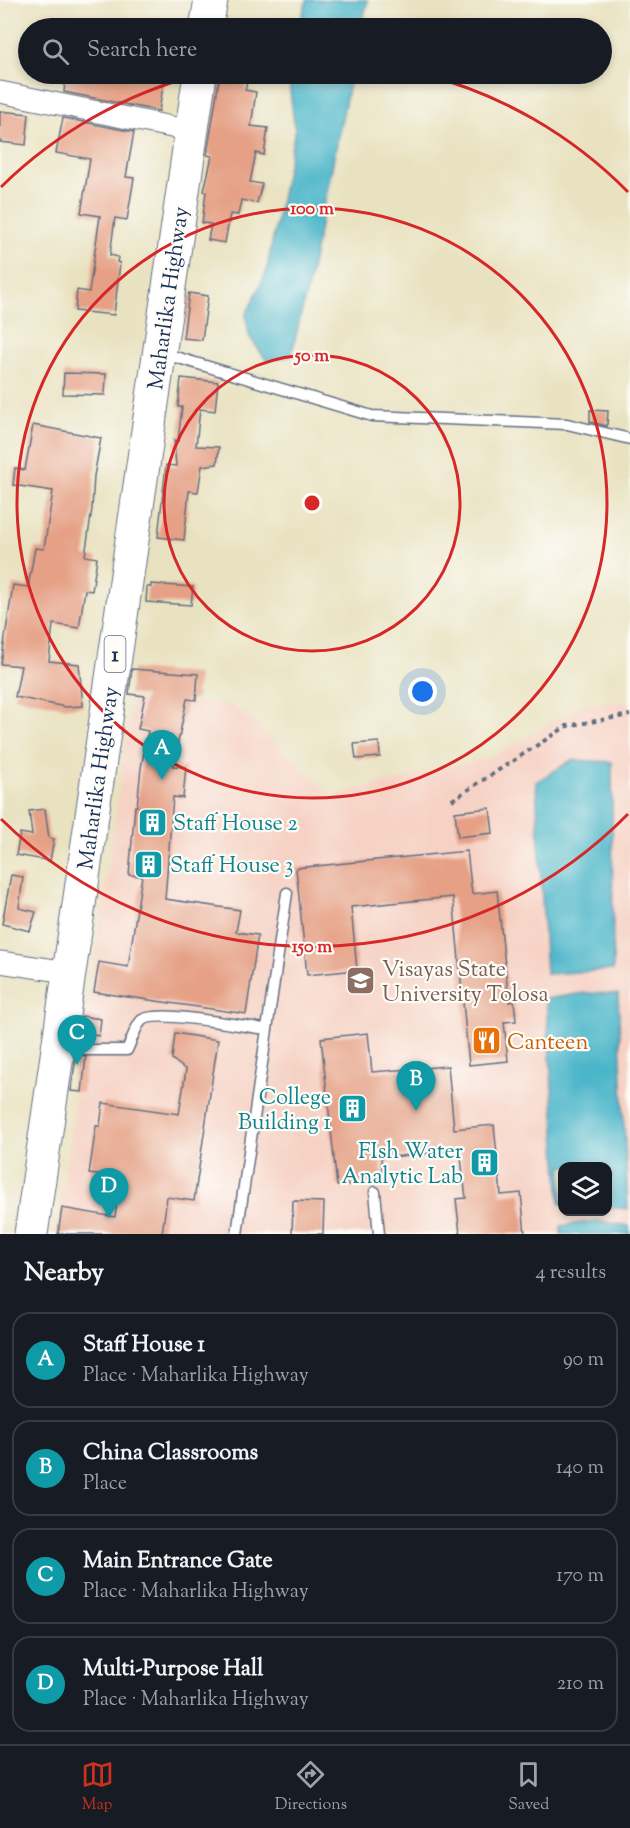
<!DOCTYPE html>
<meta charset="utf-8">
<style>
:root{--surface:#171b24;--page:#242831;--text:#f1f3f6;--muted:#9ea1a6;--line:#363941;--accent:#c8321e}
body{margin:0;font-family:"Sorts Mill Goudy",serif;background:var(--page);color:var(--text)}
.controls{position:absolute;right:18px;bottom:18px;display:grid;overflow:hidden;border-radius:12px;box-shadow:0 3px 9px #0003}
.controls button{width:54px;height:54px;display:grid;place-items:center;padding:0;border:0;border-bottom:2px solid var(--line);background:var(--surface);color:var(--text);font:30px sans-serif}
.you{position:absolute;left:423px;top:692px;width:21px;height:21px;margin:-15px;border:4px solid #fff;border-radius:50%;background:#1a73e8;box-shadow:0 0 0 9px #1a73e833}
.badge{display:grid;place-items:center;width:39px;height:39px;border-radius:50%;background:var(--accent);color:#fff;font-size:20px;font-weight:700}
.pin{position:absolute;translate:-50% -50px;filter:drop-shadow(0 2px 3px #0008)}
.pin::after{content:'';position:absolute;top:32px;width:21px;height:18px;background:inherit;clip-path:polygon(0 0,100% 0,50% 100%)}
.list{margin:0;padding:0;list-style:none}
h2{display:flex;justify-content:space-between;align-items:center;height:78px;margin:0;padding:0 24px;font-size:26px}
h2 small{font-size:20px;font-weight:400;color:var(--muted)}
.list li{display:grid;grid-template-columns:39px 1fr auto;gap:18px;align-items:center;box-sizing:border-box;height:96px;margin:0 12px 12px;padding:0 12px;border:2px solid var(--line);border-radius:18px}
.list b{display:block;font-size:22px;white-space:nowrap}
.list p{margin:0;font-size:20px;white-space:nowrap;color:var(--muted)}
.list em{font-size:20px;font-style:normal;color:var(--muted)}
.icon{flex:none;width:33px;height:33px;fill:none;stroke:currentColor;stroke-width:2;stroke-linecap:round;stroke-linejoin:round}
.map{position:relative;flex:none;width:630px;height:1234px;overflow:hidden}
.search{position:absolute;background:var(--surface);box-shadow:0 3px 9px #0003;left:18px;right:18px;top:18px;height:66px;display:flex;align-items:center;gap:15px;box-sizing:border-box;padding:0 21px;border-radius:33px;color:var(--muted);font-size:22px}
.sheet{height:510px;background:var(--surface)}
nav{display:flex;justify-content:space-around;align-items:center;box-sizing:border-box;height:84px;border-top:2px solid var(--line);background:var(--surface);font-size:16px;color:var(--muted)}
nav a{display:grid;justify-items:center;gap:3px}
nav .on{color:var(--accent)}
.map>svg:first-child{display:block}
</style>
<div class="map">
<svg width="630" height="1234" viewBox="0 0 630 1234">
<rect width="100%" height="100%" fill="#fdfcf7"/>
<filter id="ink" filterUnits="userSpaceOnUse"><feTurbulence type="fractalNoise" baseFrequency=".0167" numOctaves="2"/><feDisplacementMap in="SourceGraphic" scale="12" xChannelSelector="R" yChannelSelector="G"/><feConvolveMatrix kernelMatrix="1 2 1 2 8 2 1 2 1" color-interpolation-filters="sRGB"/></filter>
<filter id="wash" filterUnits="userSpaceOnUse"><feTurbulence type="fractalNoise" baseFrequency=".008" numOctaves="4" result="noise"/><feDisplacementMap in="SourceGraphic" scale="24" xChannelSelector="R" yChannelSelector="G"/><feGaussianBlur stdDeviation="1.35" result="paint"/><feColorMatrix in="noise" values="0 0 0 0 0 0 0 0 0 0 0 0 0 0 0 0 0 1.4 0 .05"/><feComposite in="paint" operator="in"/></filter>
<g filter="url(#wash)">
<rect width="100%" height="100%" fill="#e9e2c1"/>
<path fill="#f6d2c4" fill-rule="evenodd" d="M132 698 233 705 332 796 490 757 583 705 630 701V1234H56ZM562 1166H608V1212H562Z"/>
<path fill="#4cb6c9" stroke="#347294" stroke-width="1.5" d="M307 0H368L361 28H298Z
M288 74H351L308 285 291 356 267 361 249 336 246 315 266 273 295 131Z
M572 760 612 762 613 970 546 974 536 782Z
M584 993 618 994 628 1209 608 1207V1166H562V1204H560L546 999Z
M596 1221 629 1226 630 1234H561V1226Z"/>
<g id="blocks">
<path fill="#e5a085" d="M66 74H165L159 111 64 92Z
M220 74H249L245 90 256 92 251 126 268 128 264 155 256 153 250 182 262 184 257 203 241 200 238 215 230 214 225 243 208 240 211 224 202 223 206 192 204 191 212 156 207 155Z
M0 111 29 114 26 145 0 142Z
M63 118 134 132 126 177 134 178 127 220 115 218 110 255 118 257 117 262 120 263 114 315 75 311 77 290 89 292 100 216 81 213 90 159 56 153Z
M189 293 208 296 202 340 183 338Z
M64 373 106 374 105 395 63 394Z
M181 378 218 382 215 411 200 409 196 446 219 447 217 464 202 466 198 492 189 491 184 540 158 537 166 465 176 466 174 440 178 441 182 407H178Z
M590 410 608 411 607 426 590 422Z
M33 425 101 438 94 476 92 509 85 556 97 558 92 591 85 590 79 628 53 624 49 661 79 664 83 706 66 707 15 697 21 666 1 664 13 585 28 587 35 548 44 549 53 491 13 485 15 468 25 470Z
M151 584 193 587 191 605 146 602 147 587H151Z
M132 669 198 674 196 700 187 699 173 766 186 767 183 798 173 797 165 899 240 910 236 932 258 935 246 1014 94 992 99 962 128 967 142 876 129 875 135 806H137L141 768 148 731 138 729 145 696 129 694Z
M379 742 380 757 356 759 354 744Z
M490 808 493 833 458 837 455 812Z
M45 809 49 838 54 839 50 861 16 855 20 833 32 835 29 811Z
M467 851 472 894 497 891 509 1002 514 1001 516 1021 504 1022 508 1061 469 1065 453 897 351 907 357 970 307 975 296 868Z
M11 875 23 877 19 908 36 912 30 931 2 924Z
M82 1016 101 1019 99 1036 90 1034 89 1042 83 1044 80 1049 81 1054 86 1057 82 1092 71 1091Z
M175 1033 218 1040 194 1201 167 1197 162 1234H58L62 1208 115 1217 120 1178 89 1174 96 1126H100L103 1103 179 1114 186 1070 172 1059Z
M368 1033 372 1072 448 1066 454 1129 494 1125 501 1195 521 1193 525 1234H460L456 1199 466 1198 460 1150 381 1158 383 1181 337 1186 321 1038Z
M293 1201 324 1202 323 1234H292Z"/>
</g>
</g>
<g filter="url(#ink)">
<use href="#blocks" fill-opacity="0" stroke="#636e81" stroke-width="1.5"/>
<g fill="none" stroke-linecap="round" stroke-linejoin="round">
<defs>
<path id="lane" d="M162 353 372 416 567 424 630 439
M87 1050H127C131 1042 135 1028 141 1021 153 1008 245 1027 266 1029
M375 1192 379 1234
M237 1234 287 893"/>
<path id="street" d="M0 92 191 131
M0 962 68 972"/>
<path id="highway" d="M206 28 211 0
M31 1234 200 74"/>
</defs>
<use href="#lane" stroke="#636e81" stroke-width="13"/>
<use href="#street" stroke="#636e81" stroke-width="23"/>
<use href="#highway" stroke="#636e81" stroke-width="35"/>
<path stroke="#636e81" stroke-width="4" stroke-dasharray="4.5 4.5" stroke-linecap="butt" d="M452 800 567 726 630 715"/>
<use href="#lane" stroke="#fff" stroke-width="10"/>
<use href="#street" stroke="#fff" stroke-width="21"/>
<use href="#highway" stroke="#fff" stroke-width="33"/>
</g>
</g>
<g fill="none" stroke="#d62828" stroke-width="3">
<circle cx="312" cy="503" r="148"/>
<circle cx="312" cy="503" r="295"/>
<path d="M628 814A443 443 0 0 1 1 819M1 187A443 443 0 0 1 201 74M423 74A443 443 0 0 1 628 192"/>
</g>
<defs>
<symbol id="building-square" viewBox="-11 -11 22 22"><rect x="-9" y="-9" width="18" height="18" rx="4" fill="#0f9aa8" stroke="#fdfcf7"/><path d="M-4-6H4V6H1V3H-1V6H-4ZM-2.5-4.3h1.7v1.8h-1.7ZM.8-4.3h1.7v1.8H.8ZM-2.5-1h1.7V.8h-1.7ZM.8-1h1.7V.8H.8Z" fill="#fff"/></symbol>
<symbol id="university-square" viewBox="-11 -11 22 22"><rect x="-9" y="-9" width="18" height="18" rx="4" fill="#8d6e63" stroke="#fdfcf7"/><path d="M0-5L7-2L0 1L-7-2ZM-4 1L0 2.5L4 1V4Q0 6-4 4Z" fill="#fff"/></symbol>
<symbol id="restaurant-square" viewBox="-11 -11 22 22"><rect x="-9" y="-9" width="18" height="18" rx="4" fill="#e8710a" stroke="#fdfcf7"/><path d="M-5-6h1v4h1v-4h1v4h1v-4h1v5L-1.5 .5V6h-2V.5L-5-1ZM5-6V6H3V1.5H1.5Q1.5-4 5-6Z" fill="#fff"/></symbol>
</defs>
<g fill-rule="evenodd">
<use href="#building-square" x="136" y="806" width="33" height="33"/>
<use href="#building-square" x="132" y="848" width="33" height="33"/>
<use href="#university-square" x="344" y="964" width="33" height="33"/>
<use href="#restaurant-square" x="470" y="1024" width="33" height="33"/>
<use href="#building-square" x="336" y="1092" width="33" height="33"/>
<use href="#building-square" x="468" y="1146" width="33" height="33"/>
</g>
<g text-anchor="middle" stroke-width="4.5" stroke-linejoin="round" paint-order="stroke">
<rect fill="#fdfcf7" stroke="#5f6c8c" stroke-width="1.5" x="104.5" y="636" width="21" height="36" rx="4.5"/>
<g font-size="21" font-weight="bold" fill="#1b2f5e">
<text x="115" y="661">1</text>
</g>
<g font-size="22" fill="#1b2f5e" stroke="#fdfcf7">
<text transform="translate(167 298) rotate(-82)" y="8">Maharlika Highway</text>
<text transform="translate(97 778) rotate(-82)" y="8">Maharlika Highway</text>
</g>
<g font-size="22" fill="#0d838f" stroke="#fdfcf7" text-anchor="start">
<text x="173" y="830">Staff House 2</text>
<text x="170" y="872">Staff House 3</text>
<text x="331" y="1104" text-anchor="end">College<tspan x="331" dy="25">Building 1</tspan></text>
<text x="463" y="1158" text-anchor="end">FIsh Water<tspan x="463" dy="25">Analytic Lab</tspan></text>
</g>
<g font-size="22" fill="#785e54" stroke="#fdfcf7" text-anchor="start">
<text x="382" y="976">Visayas State<tspan x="382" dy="25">University Tolosa</tspan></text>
</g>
<g font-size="22" fill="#c56008" stroke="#fdfcf7" text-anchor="start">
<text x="507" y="1049">Canteen</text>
</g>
</g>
<circle cx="312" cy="503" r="9" fill="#d62828" stroke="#fdfcf7" stroke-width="3"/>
<g font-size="18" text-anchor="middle" font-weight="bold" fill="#d62828" stroke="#fdfcf7" stroke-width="4.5" stroke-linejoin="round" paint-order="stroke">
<text x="312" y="214">100 m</text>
<text x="312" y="361">50 m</text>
<text x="312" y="952">150 m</text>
</g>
</svg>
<div class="controls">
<button><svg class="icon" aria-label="layers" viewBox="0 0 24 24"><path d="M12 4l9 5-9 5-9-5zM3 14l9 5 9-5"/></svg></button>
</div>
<div class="you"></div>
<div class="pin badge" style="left:162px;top:780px;background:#0f9aa8">A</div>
<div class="pin badge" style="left:416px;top:1111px;background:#0f9aa8">B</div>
<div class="pin badge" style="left:77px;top:1065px;background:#0f9aa8">C</div>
<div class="pin badge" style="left:109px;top:1218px;background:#0f9aa8">D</div>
<div class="search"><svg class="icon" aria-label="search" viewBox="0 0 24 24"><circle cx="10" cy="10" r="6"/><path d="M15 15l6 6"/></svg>Search here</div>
</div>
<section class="sheet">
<h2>Nearby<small>4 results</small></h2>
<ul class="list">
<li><span class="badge" style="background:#0f9aa8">A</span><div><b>Staff House 1</b><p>Place · Maharlika Highway</p></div><em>90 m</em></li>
<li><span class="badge" style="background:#0f9aa8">B</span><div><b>China Classrooms</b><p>Place</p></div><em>140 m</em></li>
<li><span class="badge" style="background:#0f9aa8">C</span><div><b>Main Entrance Gate</b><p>Place · Maharlika Highway</p></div><em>170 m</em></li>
<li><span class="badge" style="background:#0f9aa8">D</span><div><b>Multi-Purpose Hall</b><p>Place · Maharlika Highway</p></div><em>210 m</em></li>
</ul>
</section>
<nav>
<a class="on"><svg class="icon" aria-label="map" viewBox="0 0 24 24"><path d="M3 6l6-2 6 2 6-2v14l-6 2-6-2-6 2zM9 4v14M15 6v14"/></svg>Map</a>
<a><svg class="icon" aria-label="directions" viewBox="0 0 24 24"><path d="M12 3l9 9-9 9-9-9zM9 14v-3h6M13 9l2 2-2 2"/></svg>Directions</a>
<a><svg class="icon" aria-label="saved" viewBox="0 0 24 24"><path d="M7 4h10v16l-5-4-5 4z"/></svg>Saved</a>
</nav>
